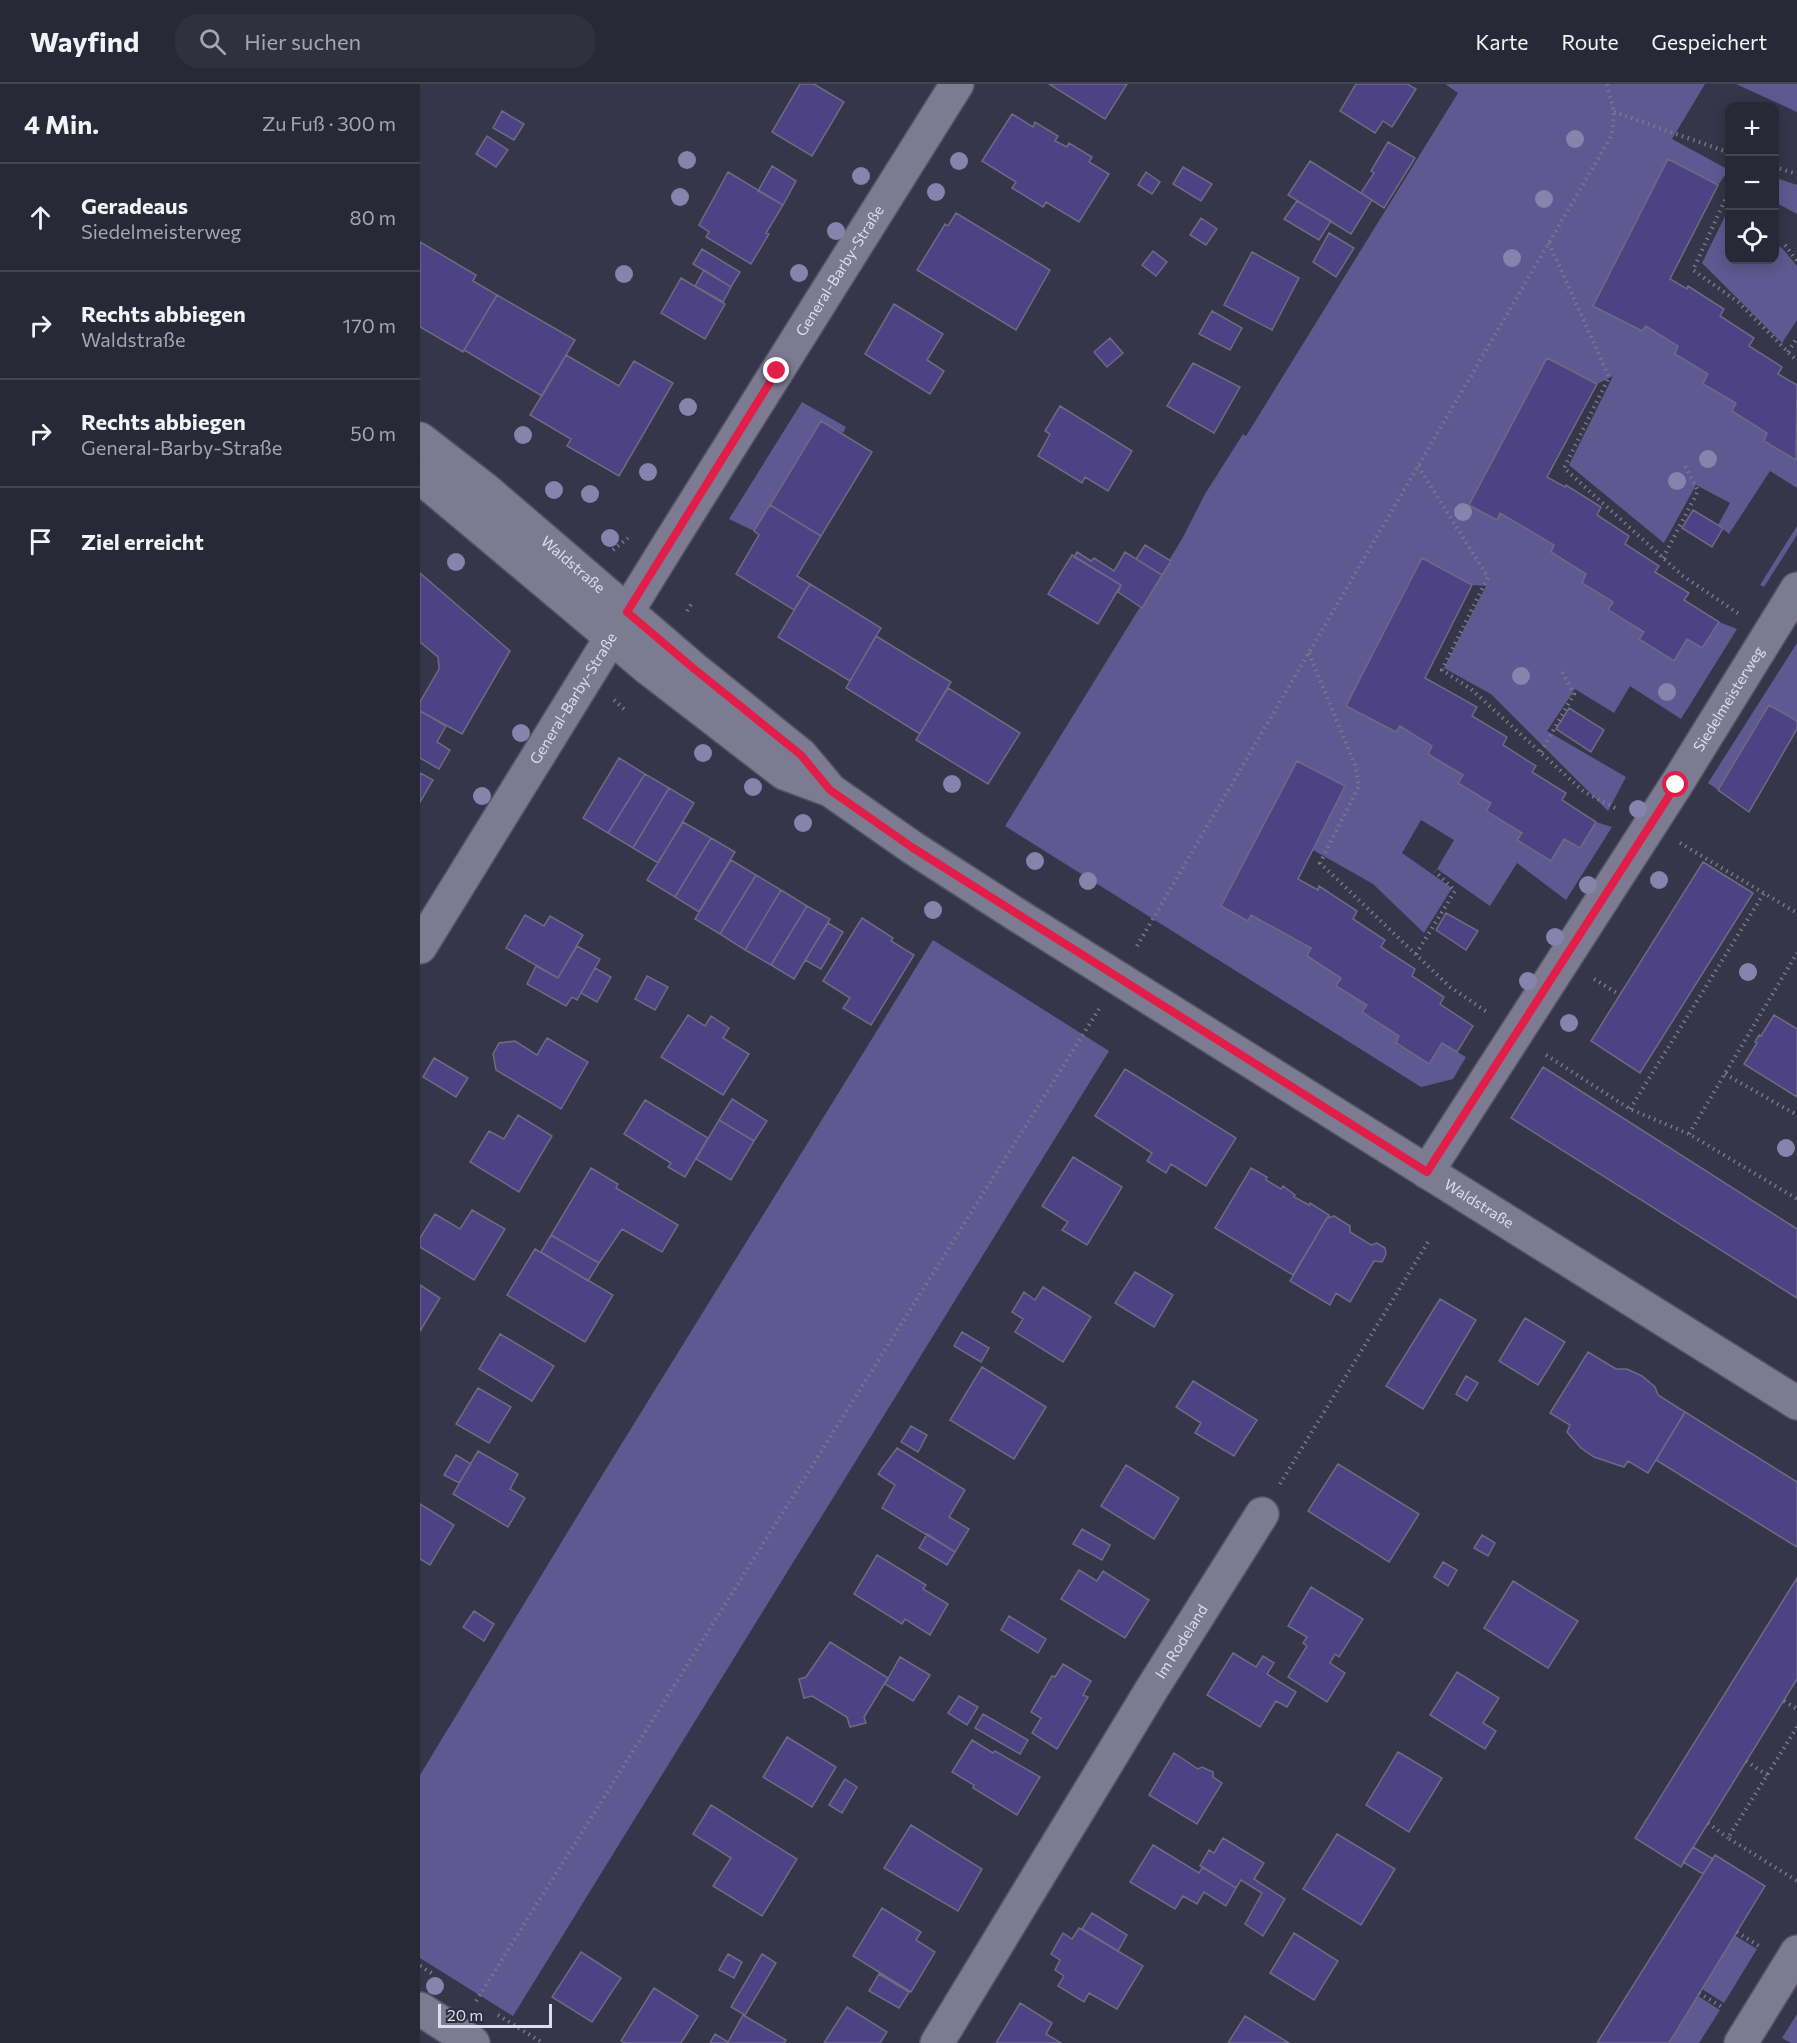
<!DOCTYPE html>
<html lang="de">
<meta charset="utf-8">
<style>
:root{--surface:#292837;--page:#31303f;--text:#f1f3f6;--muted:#a5a6ad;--line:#454452}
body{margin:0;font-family:Commissioner,sans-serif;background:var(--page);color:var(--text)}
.controls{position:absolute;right:18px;top:18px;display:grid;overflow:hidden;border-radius:12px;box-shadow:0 3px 15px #0003}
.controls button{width:54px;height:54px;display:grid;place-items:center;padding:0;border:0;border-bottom:2px solid var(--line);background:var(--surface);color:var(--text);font:30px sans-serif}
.scale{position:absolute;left:18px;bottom:15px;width:114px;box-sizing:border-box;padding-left:6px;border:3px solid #dedeeb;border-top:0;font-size:16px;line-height:21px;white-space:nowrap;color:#dedeeb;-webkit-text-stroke:4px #2d2b3e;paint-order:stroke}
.stop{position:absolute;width:18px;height:18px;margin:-14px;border:4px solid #e11d48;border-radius:50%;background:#fff}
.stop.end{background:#e11d48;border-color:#fff;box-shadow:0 2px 6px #0008}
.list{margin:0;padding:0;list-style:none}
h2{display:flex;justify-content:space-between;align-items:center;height:78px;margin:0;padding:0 24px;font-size:26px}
h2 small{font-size:20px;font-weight:400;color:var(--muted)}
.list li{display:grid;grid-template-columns:39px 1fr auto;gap:18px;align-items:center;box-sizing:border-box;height:108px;padding:0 24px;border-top:2px solid var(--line)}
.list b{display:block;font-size:22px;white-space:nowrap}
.list p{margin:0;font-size:20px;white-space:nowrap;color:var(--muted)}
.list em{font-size:20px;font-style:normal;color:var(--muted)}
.icon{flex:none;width:33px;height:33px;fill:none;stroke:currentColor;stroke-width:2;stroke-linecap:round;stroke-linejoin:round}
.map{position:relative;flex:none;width:1377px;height:1959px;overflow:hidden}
header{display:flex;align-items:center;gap:36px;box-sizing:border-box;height:84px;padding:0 30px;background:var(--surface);border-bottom:2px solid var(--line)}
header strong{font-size:28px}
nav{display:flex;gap:33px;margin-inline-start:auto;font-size:21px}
.search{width:420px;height:54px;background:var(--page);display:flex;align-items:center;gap:15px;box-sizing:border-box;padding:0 21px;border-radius:24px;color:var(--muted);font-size:22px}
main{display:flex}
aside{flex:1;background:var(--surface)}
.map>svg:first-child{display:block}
</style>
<header>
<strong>Wayfind</strong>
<div class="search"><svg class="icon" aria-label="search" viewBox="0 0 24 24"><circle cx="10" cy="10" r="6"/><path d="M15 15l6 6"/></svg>Hier suchen</div>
<nav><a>Karte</a><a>Route</a><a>Gespeichert</a></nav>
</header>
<main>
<aside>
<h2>4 Min.<small>Zu Fuß · 300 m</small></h2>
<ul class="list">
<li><svg class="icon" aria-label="ahead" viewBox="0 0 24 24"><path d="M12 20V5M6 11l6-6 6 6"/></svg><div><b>Geradeaus</b><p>Siedelmeisterweg</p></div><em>80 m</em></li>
<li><svg class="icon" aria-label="right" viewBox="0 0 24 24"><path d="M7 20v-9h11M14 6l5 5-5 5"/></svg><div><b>Rechts abbiegen</b><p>Waldstraße</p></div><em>170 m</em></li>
<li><svg class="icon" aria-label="right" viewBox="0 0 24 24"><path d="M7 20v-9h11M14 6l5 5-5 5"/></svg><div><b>Rechts abbiegen</b><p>General-Barby-Straße</p></div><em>50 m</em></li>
<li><svg class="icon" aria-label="arrive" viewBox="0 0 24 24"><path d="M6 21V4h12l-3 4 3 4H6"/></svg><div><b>Ziel erreicht</b></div></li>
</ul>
</aside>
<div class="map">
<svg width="1377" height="1959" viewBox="0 0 1377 1959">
<rect width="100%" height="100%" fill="#373549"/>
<path fill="#605991" d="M1025 0H1285L1252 55 1309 86 1298 101 1248 76 1173 222 1222 247 1226 242 1258 262 1255 270 1288 290 1284 300 1316 319 1312 327 1347 349 1344 357 1377 375V404L1350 387 1309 450 1298 441 1310 419 1276 401 1244 459 1149 381 1193 292 1177 300 1127 274 1050 420 1077 435 1080 429 1134 461 1131 468 1166 490 1162 499 1193 518 1188 527 1224 548 1220 555 1254 576 1267 555 1283 563 1299 538 1317 545 1261 635 1210 602 1194 629 1155 605 1127 647 1206 693 1188 727 1071 610 1024 584 1066 502 1052 501 1002 475 927 622 976 648 980 642 1012 662 1008 670 1043 691 1038 699 1071 719 1066 728 1102 749 1131 777 1144 755 1160 764 1176 738 1192 743 1146 816 1097 779 1070 822 1017 785 1034 756 1001 736 982 769 1032 804 1004 849 953 800 893 766 925 702 877 678 801 821 828 836 831 831 891 864 887 872 921 894 916 902 947 921 979 952 976 960 1009 980 1022 959 1046 973 1033 995 1001 1003 585 742 762 455 785 410 823 350 826 352 1038 9Z
M1316 0H1377V28Z
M1354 93 1377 101V130L1355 118Z
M1309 124 1310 176H1354L1355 160 1363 165 1377 182V236L1362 259 1282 179Z
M382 318 426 343 423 349 401 337 334 447 309 435Z
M1377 442V451L1344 503 1340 501Z
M1377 559V637L1349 621 1298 706 1288 699Z
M513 856 689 967 93 1932 0 1874V1691L178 1398Z
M1314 1851 1337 1865 1304 1919 1282 1905Z
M1278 1912 1300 1926 1279 1959H1249Z
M1377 1930V1959H1371L1362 1954Z"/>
<path fill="#4d4384" stroke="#6d6b82" stroke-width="1.5" d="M380 0H394L424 18 392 72 352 48Z
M629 0H707L685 35Z
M936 0H987L996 5 972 43 963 37 955 49 920 27Z
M82 27 104 40 94 56 73 44Z
M592 30 613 43 615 38 638 52 635 57 647 63 649 59 672 73 669 78 689 90 659 138 626 118 623 123 592 104 596 98 562 77Z
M67 52 88 66 76 83 56 70Z
M968 58 995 74 964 124 941 109 954 89 951 87Z
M1248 75 1298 101 1250 195 1267 205 1268 202 1304 225 1300 232 1334 254 1329 262 1362 283 1358 290 1377 301 1376 376 1344 357 1347 349 1312 327 1316 319 1283 300 1288 290 1255 270 1258 262 1226 242 1222 247 1173 222Z
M890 77 952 116 931 150 868 111Z
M352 82 376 97 363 121 338 107Z
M763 83 792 100 781 117 753 100Z
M308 88 363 121 346 149 349 150 331 180 286 153 289 148 279 141Z
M726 88 740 98 732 110 718 101Z
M877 117 911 137 899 156 864 135Z
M536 129 630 186 596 246 497 186 525 140 528 142Z
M781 134 797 145 786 161 770 151Z
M909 149 934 164 916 193 893 178Z
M0 158 56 191 53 197 77 211 43 268 0 243Z
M282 165 320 188 311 203 273 180Z
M733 167 747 178 736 192 722 181Z
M832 168 879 194 852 246 804 221Z
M284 186 311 203 303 218 275 202Z
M261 194 305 220 285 255 241 229Z
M77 211 155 256 122 312 44 266Z
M474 220 523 250 507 276 524 287 510 310 445 270Z
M792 227 822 244 810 266 779 250Z
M690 254 703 269 687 283 674 268Z
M146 271 199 302 214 277 253 299 199 392 147 362 151 355 110 331Z
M1127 274 1177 300 1127 393 1145 403 1146 401 1181 423 1177 431 1209 452 1205 460 1239 482 1235 488 1269 509 1264 516 1299 538 1282 564 1267 555 1254 577 1219 555 1224 548 1188 526 1193 518 1162 499 1166 490 1131 468 1134 461 1080 429 1077 436 1049 421Z
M773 279 820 303 794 349 747 322Z
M640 322 712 367 688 407 665 393 662 399 618 372 630 350 625 347Z
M401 337 452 368 401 452 350 421Z
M350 421 401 452 377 492 390 500 374 526 316 490 339 451 334 447Z
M1273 426 1303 444 1292 463 1262 444Z
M725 461 751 477 742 491 716 475Z
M657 468 671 477 674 474 694 487 705 468 742 491 722 524 698 508 701 501 654 473Z
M652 471 701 501 678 540 628 510Z
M1002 474 1052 501 1005 594 1057 623 1052 632 1087 653 1083 661 1116 682 1112 688 1146 709 1142 716 1176 738 1160 764 1144 755 1131 777 1097 756 1102 749 1066 727 1071 719 1038 699 1043 691 1008 670 1012 662 980 642 976 648 926 622Z
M0 489 90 567 42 650 0 627V618L19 585 18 573 0 558Z
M390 500 461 544 430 597 358 553Z
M456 552 531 598 500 650 426 604Z
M528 604 600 649 568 700 496 656Z
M1349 621 1377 637V645L1329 728 1298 706Z
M1149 624 1184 646 1171 668 1136 645Z
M0 627 26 642 17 658 30 666 19 685 0 674Z
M199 674 225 690 188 749 163 734Z
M877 677 925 702 878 795 898 806 899 802 937 827 933 835 965 856 961 863 995 885 992 892 1024 913 1020 920 1053 942 1037 968 1022 959 1009 980 976 959 979 952 942 928 947 921 916 902 921 894 887 872 891 864 831 831 828 837 801 822Z
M0 689 13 696 0 718Z
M225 690 249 704 213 764 188 749Z
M249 704 274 719 238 779 213 764Z
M263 738 291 754 255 813 227 796Z
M291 754 315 768 279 828 255 813Z
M311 776 336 791 300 850 275 835Z
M1283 778 1333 809 1220 989 1171 957Z
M336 791 361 806 325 866 300 850Z
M361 806 387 822 351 881 325 866Z
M387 822 410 835 374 895 351 881Z
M1026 829 1058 847 1046 866 1016 846Z
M105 831 124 842 130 832 163 851 138 894 86 864Z
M442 834 473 854 471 857 494 871 451 941 423 924 430 914 403 897Z
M408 839 423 848 401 885 385 876Z
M157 862 180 875 157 916 152 913 146 922 107 900 116 882 138 894Z
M175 884 191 893 177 918 161 909Z
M227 892 248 903 235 926 215 915Z
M268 931 285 942 291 932 309 944 303 954 329 970 303 1011 241 973Z
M1354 931 1377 945V1013L1324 980 1337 959 1335 958 1339 951 1341 952Z
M127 954 168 978 141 1025 76 986 73 970 79 959 95 957 117 971Z
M14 974 48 994 36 1013 3 993Z
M1123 983 1377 1145V1214L1091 1034Z
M705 985 816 1054 786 1102 751 1080 746 1089 727 1077 732 1069 675 1032Z
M312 1015 347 1037 334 1057 299 1036Z
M225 1016 288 1054 265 1093 248 1083 251 1079 204 1050Z
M98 1031 132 1052 99 1108 50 1078 69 1047 84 1055Z
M299 1036 334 1057 311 1096 276 1075Z
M653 1073 702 1103 667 1161 642 1146 648 1138 622 1122Z
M171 1084 198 1100 196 1104 258 1141 242 1168 202 1145 179 1179 131 1151Z
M831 1084 847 1093 846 1096 861 1105 863 1102 875 1111 874 1113 889 1121 890 1119 909 1131 873 1191 795 1144Z
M52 1126 85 1145 54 1196 0 1163V1154L15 1130 40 1145Z
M914 1132 930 1142V1148L951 1161 957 1159 965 1164 966 1170 962 1178 954 1177 930 1218 916 1209 910 1221 870 1197 907 1134Z
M131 1151 179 1179 168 1197 121 1168Z
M115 1165 193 1211 165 1258 87 1211Z
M715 1188 753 1211 734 1243 695 1219Z
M0 1201 20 1214 0 1247Z
M623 1203 671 1233 643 1278 595 1248 603 1235 592 1228 604 1208 615 1216Z
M1020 1215 1056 1236 1003 1325 966 1302Z
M1105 1234 1145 1258 1118 1301 1079 1277Z
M542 1248 569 1264 561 1278 534 1262Z
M80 1250 134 1282 112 1317 59 1285Z
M1168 1268 1196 1285H1207L1222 1292 1235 1303 1238 1311 1265 1328 1228 1389 1208 1377 1204 1383 1174 1373 1161 1364 1147 1348 1150 1341 1130 1329Z
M562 1283 626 1323 594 1375 530 1336Z
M1046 1292 1058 1299 1047 1317 1036 1310Z
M773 1297 837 1336 814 1372 775 1349 781 1339 756 1323Z
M58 1304 91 1323 69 1359 36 1340Z
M1265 1328 1377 1398V1463L1236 1376Z
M491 1342 507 1351 498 1368 481 1358Z
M477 1364 545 1406 529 1433 549 1445 535 1468 462 1424 475 1401 458 1390Z
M58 1367 98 1390 90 1405 105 1414 88 1443 33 1410Z
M36 1371 51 1380 39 1399 24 1391Z
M918 1380 999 1430 969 1478 888 1427Z
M706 1381 759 1414 734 1455 681 1422Z
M0 1420 34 1441 10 1481 0 1475Z
M662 1445 690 1461 682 1476 653 1460Z
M507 1450 535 1468 527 1481 499 1464Z
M1062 1451 1075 1459 1068 1472 1054 1464Z
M457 1471 506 1501 503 1505 528 1520 510 1551 485 1535 482 1540 434 1510Z
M1023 1478 1037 1486 1028 1502 1014 1493Z
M659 1486 677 1497 683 1487 729 1516 705 1554 641 1515Z
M1377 1494V1595L1261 1783 1215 1754Z
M1093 1497 1158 1537 1128 1584 1064 1544Z
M891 1503 943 1535 919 1573 915 1570 910 1579 925 1589 907 1618 868 1593 887 1562 883 1559 887 1553 868 1542Z
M54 1527 74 1540 64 1557 43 1543Z
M589 1532 626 1555 618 1569 581 1546Z
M410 1558 468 1594 444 1633 446 1639 430 1643 427 1633 392 1612 384 1614 379 1595 386 1593Z
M813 1569 836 1583 843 1572 854 1579 847 1590 876 1608 867 1623 856 1617 840 1643 787 1611Z
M480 1573 510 1591 493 1617 465 1600Z
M643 1580 671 1597 663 1611 668 1613 637 1665 612 1649 621 1634 611 1628 632 1592 635 1593Z
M1037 1588 1079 1614 1063 1639 1076 1647 1065 1665 1010 1631Z
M539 1612 558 1623 547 1641 528 1629Z
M563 1630 608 1656 600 1670 555 1644Z
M367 1653 416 1683 392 1723 343 1693Z
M552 1656 573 1669 575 1667 620 1693 597 1731 553 1704 554 1701 532 1688Z
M978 1668 1022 1694 989 1748 946 1721Z
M754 1669 778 1685 782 1683 793 1688V1693L802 1699 777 1740 729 1711Z
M425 1695 437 1703 422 1729 409 1721Z
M291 1721 377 1775 342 1832 293 1802 311 1774 273 1750Z
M491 1741 562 1785 538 1827 464 1784Z
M917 1750 975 1785 941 1841 883 1805Z
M803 1754 844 1779 834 1795 865 1815 843 1852 825 1840 842 1809 821 1796 816 1804 780 1782 789 1766 794 1769Z
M733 1761 779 1789 783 1783 816 1804 806 1822 784 1808 777 1820 763 1812 755 1825 710 1798Z
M1273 1763 1293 1775 1283 1790 1263 1778Z
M1295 1771 1345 1802 1249 1959H1177Z
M462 1824 501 1848 496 1856 515 1868 491 1908 433 1872Z
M672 1829 707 1851 698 1867 662 1845Z
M659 1844 723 1882 697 1925 669 1909 664 1918 638 1902 644 1892 635 1886 640 1876 631 1870 643 1849 652 1855Z
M874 1849 918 1877 894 1916 850 1889Z
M161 1868 201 1894 172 1938 132 1913Z
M308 1870 322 1878 314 1894 299 1886Z
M342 1870 356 1879 325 1931 311 1923Z
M459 1890 489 1908 479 1924 449 1907Z
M234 1904 278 1932 261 1959H205L201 1957Z
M600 1919 632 1939 626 1950 641 1959H576Z
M427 1923 467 1948 460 1959H404Z
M323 1931 366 1956 364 1959H290L295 1950 308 1958Z
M825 1932 869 1959H808Z"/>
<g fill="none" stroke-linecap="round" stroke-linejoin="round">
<defs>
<g id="minor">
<path id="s1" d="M0 863 252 455 537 0"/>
<path id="s2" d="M1007 1088 1256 701 1377 505"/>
<path d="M0 1925 53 1959"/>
<path id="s3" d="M517 1959 730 1608 842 1430"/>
<path d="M1321 1959 1377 1868"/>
</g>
<g id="secondary">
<path id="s4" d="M0 355 66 406 273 584 381 671 407 702"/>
<path id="s5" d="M0 393 229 585 364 689 410 706 493 764 597 831 1377 1319"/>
</g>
</defs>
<use href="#minor" stroke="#545264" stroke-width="36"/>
<use href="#secondary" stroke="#545264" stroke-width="36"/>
<path stroke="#797889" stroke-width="4" stroke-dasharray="1.5 4.5" stroke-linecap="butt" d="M1194 28 1310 69
M1354 83 1377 90
M1310 105 1273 186 1318 218 1377 277
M1129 159 1189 293 1144 384 1263 492 1319 530
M1365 161 1377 177
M1368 268 1377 254
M998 382 1068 493 1022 586 1051 605 1164 708 1199 726
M193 466 208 454
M1243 474 1278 407 1264 380
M267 527 273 517
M889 569 935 681 939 702 900 779 1030 903 1067 928
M194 616 204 625
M1121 668 1154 610 1142 588
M1260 759 1377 829
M717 862 1192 51 1194 28 1187 0
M996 870 1035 807 1015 787
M1174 895 1200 911
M1126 971 1210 1025 1269 1050 1377 1115
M1305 990 1377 1031
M1210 1025 1344 809
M1269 1050 1377 869
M860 1400 1008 1158
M1364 1617 1377 1625
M1377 1643 1308 1754 1377 1797
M1326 1677 1347 1691
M1288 1739 1308 1754
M1317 1848 1339 1862
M0 1882 13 1890
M1279 1909 1302 1923
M56 1917 679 925
M78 1931 123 1959"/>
<use href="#minor" stroke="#7d7b92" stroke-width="33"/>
<use href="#secondary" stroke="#7d7b92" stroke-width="33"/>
</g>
<g fill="#8683ac">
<circle cx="1155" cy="55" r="9"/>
<circle cx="267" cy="76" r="9"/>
<circle cx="539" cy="77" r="9"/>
<circle cx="441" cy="92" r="9"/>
<circle cx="516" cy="108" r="9"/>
<circle cx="260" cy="113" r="9"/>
<circle cx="1124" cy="115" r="9"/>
<circle cx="416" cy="147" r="9"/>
<circle cx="1092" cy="174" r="9"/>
<circle cx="379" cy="189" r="9"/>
<circle cx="204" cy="190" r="9"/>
<circle cx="268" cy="323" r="9"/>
<circle cx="103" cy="351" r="9"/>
<circle cx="1288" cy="375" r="9"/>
<circle cx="228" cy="388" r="9"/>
<circle cx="1257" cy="397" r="9"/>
<circle cx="134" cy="406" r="9"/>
<circle cx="170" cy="410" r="9"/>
<circle cx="1043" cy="428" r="9"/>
<circle cx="190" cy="454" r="9"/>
<circle cx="36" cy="478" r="9"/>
<circle cx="1101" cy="592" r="9"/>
<circle cx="1247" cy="608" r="9"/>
<circle cx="101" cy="649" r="9"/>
<circle cx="283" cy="669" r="9"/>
<circle cx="532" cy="700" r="9"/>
<circle cx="333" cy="703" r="9"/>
<circle cx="62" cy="712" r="9"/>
<circle cx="1218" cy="725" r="9"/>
<circle cx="383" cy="739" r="9"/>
<circle cx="615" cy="777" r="9"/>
<circle cx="1239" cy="796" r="9"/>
<circle cx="668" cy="797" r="9"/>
<circle cx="1168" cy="801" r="9"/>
<circle cx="513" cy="826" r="9"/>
<circle cx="1135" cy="853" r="9"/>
<circle cx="1328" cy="888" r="9"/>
<circle cx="1108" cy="897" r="9"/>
<circle cx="1149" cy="939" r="9"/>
<circle cx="1366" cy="1064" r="9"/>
<circle cx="15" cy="1902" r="9"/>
</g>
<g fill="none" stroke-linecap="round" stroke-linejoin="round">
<path stroke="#e11d48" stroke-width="8" d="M357 287 207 528 273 584 381 671 410 706 493 764 1007 1088 1256 701"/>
</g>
<g text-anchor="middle" stroke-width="4.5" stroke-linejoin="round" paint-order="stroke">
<g font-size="15" fill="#dedeeb" stroke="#2d2b3e">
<text dy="5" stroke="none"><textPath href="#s1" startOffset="796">General-Barby-Straße</textPath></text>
<text dy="5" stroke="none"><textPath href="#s4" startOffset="198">Waldstraße</textPath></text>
<text dy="5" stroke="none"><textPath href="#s1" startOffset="292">General-Barby-Straße</textPath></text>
<text dy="5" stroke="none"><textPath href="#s2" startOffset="561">Siedelmeisterweg</textPath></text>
<text dy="5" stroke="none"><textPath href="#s5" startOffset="1288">Waldstraße</textPath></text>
<text dy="5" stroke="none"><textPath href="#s3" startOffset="470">Im Rodeland</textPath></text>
</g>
</g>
</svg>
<div class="controls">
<button>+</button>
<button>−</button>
<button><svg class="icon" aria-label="locate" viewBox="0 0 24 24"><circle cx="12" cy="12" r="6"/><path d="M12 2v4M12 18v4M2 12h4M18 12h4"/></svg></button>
</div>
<div class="scale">20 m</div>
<div class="stop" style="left:1256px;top:701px"></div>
<div class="stop end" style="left:357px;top:287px"></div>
</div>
</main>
